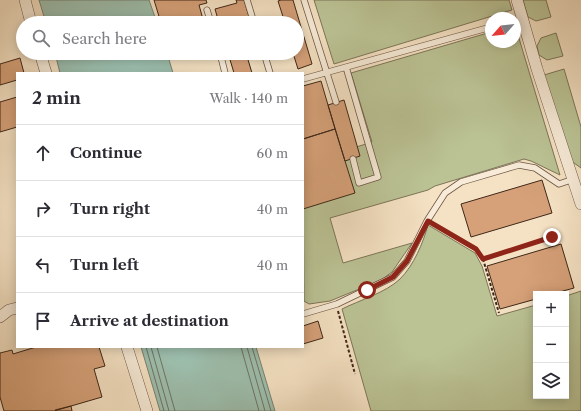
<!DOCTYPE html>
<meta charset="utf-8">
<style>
:root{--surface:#fff;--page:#f7f7f7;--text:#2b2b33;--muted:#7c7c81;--line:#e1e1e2}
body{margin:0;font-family:"Libre Caslon Text",serif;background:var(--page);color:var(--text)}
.controls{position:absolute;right:12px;bottom:12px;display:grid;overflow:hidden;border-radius:0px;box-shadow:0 2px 10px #0003}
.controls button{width:36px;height:36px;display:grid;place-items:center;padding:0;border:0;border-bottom:1px solid var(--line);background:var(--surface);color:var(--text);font:20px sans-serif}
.compass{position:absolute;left:485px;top:12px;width:36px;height:36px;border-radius:50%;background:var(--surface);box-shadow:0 2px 10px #0003;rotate:243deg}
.stop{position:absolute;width:12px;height:12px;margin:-9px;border:3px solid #8f2418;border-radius:50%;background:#fff}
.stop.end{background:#8f2418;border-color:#fff;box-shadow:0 1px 4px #0008}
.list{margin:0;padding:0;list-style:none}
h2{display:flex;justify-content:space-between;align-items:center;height:52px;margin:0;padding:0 16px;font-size:17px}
h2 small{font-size:13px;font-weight:400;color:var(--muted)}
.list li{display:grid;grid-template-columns:26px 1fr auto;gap:12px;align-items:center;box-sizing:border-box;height:56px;padding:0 16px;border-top:1px solid var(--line)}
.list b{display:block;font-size:15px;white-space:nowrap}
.list em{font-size:13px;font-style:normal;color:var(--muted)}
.icon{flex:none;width:22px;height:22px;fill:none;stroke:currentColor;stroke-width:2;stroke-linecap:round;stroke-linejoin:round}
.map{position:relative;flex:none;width:581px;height:411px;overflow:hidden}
.search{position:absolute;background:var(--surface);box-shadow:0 2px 10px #0003;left:16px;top:16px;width:288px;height:44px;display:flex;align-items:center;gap:10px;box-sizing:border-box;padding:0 14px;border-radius:22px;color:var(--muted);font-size:15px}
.panel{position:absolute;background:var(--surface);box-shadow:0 2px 10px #0003;left:16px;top:72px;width:288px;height:276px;border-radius:0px}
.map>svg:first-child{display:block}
</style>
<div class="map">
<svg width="581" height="411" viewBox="0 0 581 411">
<rect width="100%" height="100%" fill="#f5e2c4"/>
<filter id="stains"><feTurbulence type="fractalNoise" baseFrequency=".005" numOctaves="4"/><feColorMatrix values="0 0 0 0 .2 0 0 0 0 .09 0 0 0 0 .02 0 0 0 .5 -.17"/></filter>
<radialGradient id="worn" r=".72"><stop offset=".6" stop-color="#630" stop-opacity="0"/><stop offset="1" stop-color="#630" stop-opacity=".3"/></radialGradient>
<path fill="#bbc395" stroke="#7c7557" d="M314 0H509L512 10 334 64Z
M523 0H546L551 17 536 21 528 17Z
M515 25 560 175 531 161 524 159 435 186 428 190 330 218 343 263 412 243 392 272 381 280 330 301 309 304 304 301 303 164 372 142 351 73 491 32V42H515Z
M556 33 563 56 547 60 539 55 537 46 541 38Z
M564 69 581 127V168L570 160 544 75Z
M428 225 475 253 482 266 497 316 536 305V396H566V296L581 291V411H371L342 309C360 300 385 293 400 279 414 265 423 243 428 225Z"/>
<path fill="#9dbfae" stroke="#778272" d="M39 0H149L157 23H46Z
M55 53H167L173 73H60Z
M141 347H256L275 411H160Z"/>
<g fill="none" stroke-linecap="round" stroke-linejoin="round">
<path stroke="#6e7364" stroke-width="1" d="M146 347 164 411
M151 347 169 411
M157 347 175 411
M241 347 259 411
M247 347 265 411
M252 347 271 411"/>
</g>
<path fill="#d6a179" stroke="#3e2719" d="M154 0H206L207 3 199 5 204 23H161Z
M236 0H244L251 23H219L215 9 237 3Z
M281 0H293L312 64 298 69 293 53H297V23H285L278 1Z
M228 53H246L252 73H234Z
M20 58 24 73H17V80L0 85V64Z
M321 81 335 129 303 139V86Z
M17 97V127L0 132V102Z
M344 100 360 156 345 161 328 105Z
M335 129 355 193 303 209V139Z
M542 180 552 213 471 237 461 204Z
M561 244 574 288 552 294H536V299L500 309 487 266Z
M318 321 323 338 303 344V326Z
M36 347H99L105 366 94 369 102 397 54 411H4L0 397V353L12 350 13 354Z
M71 406 72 411H56L55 410Z"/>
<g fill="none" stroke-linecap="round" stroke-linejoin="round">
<defs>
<path id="lane" d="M247 0 254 23
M304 0 336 102
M207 10 211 23
M220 53 225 73
M264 53 270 73
M346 67 378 177 359 183 353 159
M303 79 491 27
M303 314 337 304 393 277 407 261 427 221 445 193 461 182 519 165 535 168 559 184 574 179"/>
<path id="street" d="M25 0 31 23
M517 0 537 69 581 204
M40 53 46 73
M0 317 9 310 17 308
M127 347 147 411"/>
</defs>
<use href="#lane" stroke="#6c5644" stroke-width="7"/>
<use href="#street" stroke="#6c5644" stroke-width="12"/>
<path stroke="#3e2719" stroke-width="2" stroke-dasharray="3 2" stroke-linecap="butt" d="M434 224 476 249 483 259 553 237
M483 259 499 313
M338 311 355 374"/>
<use href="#lane" stroke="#f8ecd9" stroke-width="5.5"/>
<use href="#street" stroke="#f8ecd9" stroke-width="11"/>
</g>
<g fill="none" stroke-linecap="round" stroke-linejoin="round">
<path stroke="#8f2418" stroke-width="5" d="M367 290 393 277 407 261 428 221 476 249 483 259 552 237"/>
</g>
<rect width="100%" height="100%" filter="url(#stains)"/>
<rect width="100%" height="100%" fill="url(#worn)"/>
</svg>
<div class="controls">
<button>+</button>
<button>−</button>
<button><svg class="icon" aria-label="layers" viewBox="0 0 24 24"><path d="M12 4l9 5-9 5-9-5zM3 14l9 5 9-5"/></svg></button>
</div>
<svg class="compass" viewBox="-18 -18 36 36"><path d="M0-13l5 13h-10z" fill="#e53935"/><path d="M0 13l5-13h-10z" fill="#7c7c81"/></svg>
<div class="stop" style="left:367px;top:290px"></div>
<div class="stop end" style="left:552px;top:237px"></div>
<div class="search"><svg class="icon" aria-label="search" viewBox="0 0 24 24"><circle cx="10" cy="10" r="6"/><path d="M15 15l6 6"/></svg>Search here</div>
<section class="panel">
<h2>2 min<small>Walk · 140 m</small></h2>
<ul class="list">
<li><svg class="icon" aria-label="ahead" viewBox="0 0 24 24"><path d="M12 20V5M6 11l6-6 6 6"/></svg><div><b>Continue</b></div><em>60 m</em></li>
<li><svg class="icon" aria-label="right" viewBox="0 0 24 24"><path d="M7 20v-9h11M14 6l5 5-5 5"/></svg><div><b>Turn right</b></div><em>40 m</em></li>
<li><svg class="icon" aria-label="left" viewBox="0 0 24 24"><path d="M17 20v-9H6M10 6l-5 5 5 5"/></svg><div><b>Turn left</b></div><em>40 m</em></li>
<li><svg class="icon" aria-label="arrive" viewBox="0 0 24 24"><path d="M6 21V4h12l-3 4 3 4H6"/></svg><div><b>Arrive at destination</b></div></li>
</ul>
</section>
</div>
